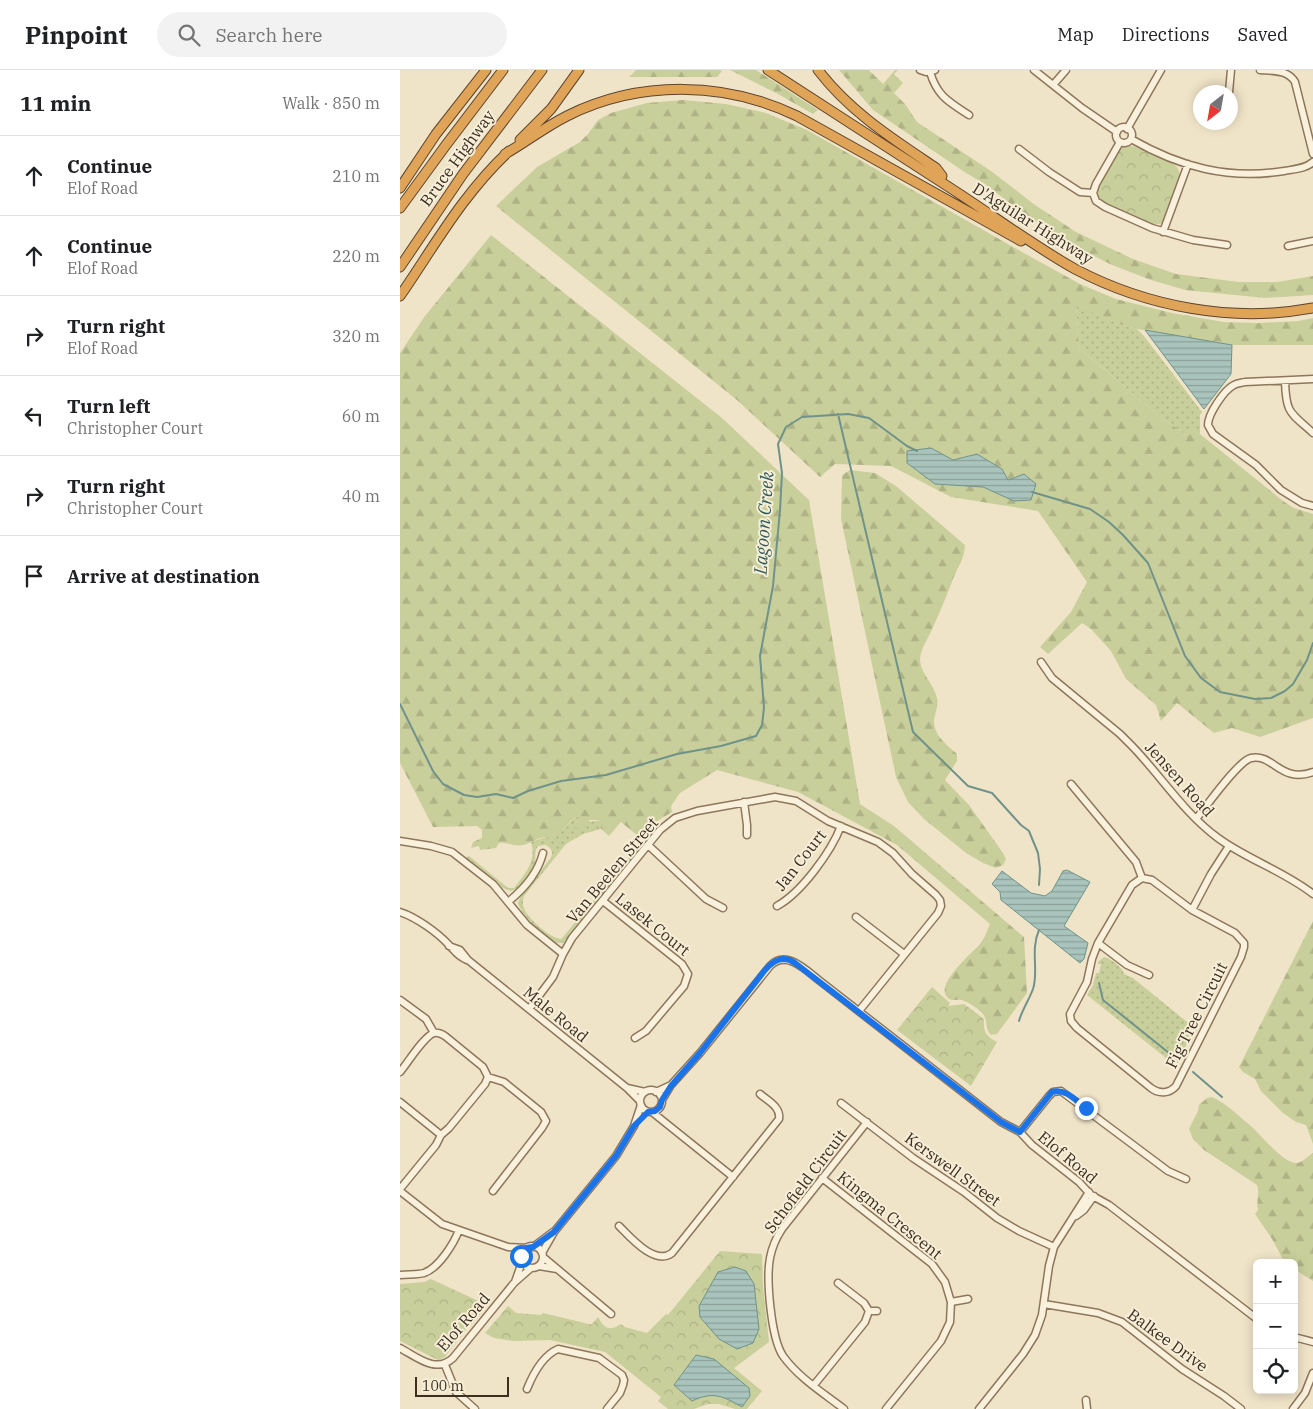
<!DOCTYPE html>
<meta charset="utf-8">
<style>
:root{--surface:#fff;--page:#f2f2f2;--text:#202124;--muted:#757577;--line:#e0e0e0}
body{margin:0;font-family:"IBM Plex Serif",serif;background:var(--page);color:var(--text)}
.controls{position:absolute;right:15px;bottom:15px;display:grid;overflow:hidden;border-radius:8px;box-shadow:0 2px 12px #0003}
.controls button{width:45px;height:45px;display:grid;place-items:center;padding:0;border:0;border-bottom:1px solid var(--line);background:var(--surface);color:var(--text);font:25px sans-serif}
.compass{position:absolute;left:793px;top:15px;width:45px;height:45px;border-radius:50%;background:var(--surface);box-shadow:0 2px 12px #0003;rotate:211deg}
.scale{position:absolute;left:15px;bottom:12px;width:94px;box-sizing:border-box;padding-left:5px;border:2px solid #3d2e20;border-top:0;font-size:14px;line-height:18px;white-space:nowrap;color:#3d2e20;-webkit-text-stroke:4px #f7eed8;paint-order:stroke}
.stop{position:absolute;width:15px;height:15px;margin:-11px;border:4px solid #1a73e8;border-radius:50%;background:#fff}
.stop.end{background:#1a73e8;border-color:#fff;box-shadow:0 1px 5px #0008}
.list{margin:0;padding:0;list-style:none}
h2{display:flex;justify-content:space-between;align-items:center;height:65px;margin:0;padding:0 20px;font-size:21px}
h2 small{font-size:16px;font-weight:400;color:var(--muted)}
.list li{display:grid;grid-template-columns:32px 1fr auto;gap:15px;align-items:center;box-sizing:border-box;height:80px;padding:0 20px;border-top:1px solid var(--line)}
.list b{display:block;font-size:19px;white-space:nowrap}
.list p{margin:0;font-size:16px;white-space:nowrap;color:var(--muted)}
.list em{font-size:16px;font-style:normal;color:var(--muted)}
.icon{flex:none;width:28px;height:28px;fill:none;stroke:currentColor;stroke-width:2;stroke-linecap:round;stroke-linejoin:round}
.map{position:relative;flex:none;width:913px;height:1339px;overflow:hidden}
header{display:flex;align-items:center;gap:30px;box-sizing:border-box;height:70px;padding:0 25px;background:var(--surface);border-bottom:1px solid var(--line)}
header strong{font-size:24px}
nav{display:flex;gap:28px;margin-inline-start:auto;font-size:18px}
.search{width:350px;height:45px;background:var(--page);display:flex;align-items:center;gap:12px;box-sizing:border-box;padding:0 18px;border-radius:28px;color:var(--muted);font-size:19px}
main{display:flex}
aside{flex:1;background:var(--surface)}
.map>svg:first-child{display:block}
</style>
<header>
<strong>Pinpoint</strong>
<div class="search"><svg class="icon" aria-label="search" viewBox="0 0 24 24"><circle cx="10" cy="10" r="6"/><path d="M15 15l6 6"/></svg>Search here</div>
<nav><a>Map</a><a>Directions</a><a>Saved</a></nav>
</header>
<main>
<aside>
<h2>11 min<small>Walk · 850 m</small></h2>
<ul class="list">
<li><svg class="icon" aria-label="ahead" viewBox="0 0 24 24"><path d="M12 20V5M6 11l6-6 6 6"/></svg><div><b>Continue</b><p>Elof Road</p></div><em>210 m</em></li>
<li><svg class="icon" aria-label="ahead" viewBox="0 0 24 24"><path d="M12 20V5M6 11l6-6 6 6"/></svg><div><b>Continue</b><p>Elof Road</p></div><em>220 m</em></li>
<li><svg class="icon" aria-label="right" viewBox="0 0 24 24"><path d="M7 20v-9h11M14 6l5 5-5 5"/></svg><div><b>Turn right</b><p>Elof Road</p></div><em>320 m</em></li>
<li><svg class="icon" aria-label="left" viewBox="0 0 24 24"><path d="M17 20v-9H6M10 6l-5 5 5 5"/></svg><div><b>Turn left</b><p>Christopher Court</p></div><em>60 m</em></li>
<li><svg class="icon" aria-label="right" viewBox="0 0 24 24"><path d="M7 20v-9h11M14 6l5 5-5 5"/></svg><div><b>Turn right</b><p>Christopher Court</p></div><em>40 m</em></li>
<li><svg class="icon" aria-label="arrive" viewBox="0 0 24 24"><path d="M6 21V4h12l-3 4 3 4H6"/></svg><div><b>Arrive at destination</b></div></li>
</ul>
</aside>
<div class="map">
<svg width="913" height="1339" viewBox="0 0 913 1339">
<defs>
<pattern id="grass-dots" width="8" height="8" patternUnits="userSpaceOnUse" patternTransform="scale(1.25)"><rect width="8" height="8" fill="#c9cf9b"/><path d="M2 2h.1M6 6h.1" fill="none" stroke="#aeb285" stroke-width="1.8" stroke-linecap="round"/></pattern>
<pattern id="forest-firs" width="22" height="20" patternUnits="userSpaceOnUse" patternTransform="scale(1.25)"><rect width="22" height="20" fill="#c9cf9b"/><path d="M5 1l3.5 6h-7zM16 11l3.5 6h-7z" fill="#aeb285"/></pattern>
<pattern id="park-crowns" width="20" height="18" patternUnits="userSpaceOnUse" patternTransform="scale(1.25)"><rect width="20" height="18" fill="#c9cf9b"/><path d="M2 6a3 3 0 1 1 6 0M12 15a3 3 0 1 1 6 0" fill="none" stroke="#aeb285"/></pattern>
<pattern id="water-rules" width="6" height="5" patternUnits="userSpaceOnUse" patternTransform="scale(1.25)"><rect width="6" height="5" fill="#a9c4bc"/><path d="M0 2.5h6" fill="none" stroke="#8ba098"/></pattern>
</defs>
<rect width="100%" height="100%" fill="#f0e4c8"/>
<path fill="url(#grass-dots)" d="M676 235 722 255 737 259 744 266 802 342 800 345V364L792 361 786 365 758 345 679 278Z
M178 746 179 748 175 754 202 750 201 759 183 764 166 774 124 826C123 830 122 834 124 838 127 848 151 869 161 869L163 867 243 770 245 772 167 869C164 872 164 873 160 873 149 874 120 843 118 833L121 825 150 789C154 783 152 779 146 775L138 776C134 782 136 786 135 793 135 803 121 819 111 821L103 818 66 788 69 786 108 818H114C125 804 137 791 131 772 141 768 153 767 162 760 168 756 171 750 178 746Z
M704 887C712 889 722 897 724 904L733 908 797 960 788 971 785 978 787 980 776 996 687 925 693 915 696 903H699L701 894H698V892Z"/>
<path fill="url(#forest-firs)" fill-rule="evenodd" d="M236 0H319L322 1 317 7H229Z
M330 0H356L418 40 413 44 378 24Z
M439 0H469L483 14 495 0H498L494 4 503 13 494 23 505 34 517 52 591 101 635 135 676 162 733 189 776 204 839 212H877L913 206V225L865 228 785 220 751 210 712 195 668 173 616 138 585 114 566 103 473 40Z
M283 30 326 34 366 43 407 60 622 182 680 214 716 229 772 243 824 252 858 253 898 251 913 248V275H832L737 259 722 255 676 236 679 278 758 345 786 365 792 360 800 364 883 431 894 438 913 444V648L860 667 832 658 814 663 777 633 761 651 756 635 726 609 711 581 691 559 682 553 648 584 640 577 671 542 687 512 638 441 551 427 491 396 435 394 420 407 337 330 96 136 137 97 180 72 188 64 198 50 211 43 247 33ZM531 378 553 390 577 384 602 399 608 410 616 406 614 431 583 417 535 414 507 381Z
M91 165 322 348 409 430 460 734 494 756 624 867 627 923 597 964 591 965C584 958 589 949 581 942 577 938 567 931 561 930 557 929 551 932 547 927 535 914 572 883 580 874 585 868 587 861 590 854L497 775 398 722 317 700 280 723 271 736 272 742 254 753 253 758 243 770 221 752 209 766 201 759V750H190L188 755 174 759 175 754 179 748 178 746C168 751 163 763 153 767 150 768 145 767 141 768 135 769 129 774 123 775 115 777 107 772 99 773L96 778 80 780 79 776 71 778 73 772 82 768V760L77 756 33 757 0 693V283L25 246Z
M450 400 475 403 496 416 565 475C564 489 560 493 555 504 548 522 541 540 533 557 529 568 521 577 520 589 520 603 534 614 537 628 539 636 535 642 534 650 533 665 547 675 557 684V691L545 710 569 735 603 783 606 789 603 795 596 798 583 793 566 783 524 749 508 732 496 707 441 449 442 405Z
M913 851V1074L906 1055 896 1052 883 1043 861 1021 855 1009 843 1002 839 997Z
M812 1027C827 1034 839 1046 852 1057 861 1065 884 1094 897 1093 903 1092 908 1086 913 1083V1211L894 1199V1193H885L872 1169 855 1144 858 1140C856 1131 860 1123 857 1115L804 1080 793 1069 789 1059 798 1041 799 1035 807 1028Z"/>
<path fill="url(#park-crowns)" d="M727 75C734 75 771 91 776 96 779 100 780 103 780 108L764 151 760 154H753L708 135 699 130 697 119C703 107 714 80 727 75Z
M532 917 550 933 548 936 564 934 583 948 584 951C583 962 587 967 597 972L571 1016 497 960Z
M320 1181 362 1184 363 1216 369 1272 334 1298 362 1321 347 1339H335L319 1334H308L294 1339H268L258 1331 261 1327 205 1282 150 1270 114 1271 94 1268 85 1263 108 1236 116 1243 141 1245 143 1243 189 1254H192L198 1247C204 1258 209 1262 221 1254L225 1257 247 1263 266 1244 268 1245Z
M31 1209 87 1235 73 1253 69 1255 45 1287 38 1290 0 1271V1214L24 1212Z"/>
<path fill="url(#water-rules)" stroke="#6f938a" d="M745 260 832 275 831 304 804 339Z
M531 378 553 390 577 384 602 399 608 410 624 404 636 414 631 430 614 431 583 417 535 414 507 393V381Z
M667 800 690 812 664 856 688 873 684 889 680 893 601 830 600 822 592 814 602 801 631 823 645 826 652 821 663 801Z
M335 1197 346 1201 354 1214 359 1259 353 1273 337 1279 319 1269 300 1247 299 1236 318 1202Z
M296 1285 314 1289 349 1318 350 1326 342 1337C323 1326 313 1321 292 1331L274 1315Z"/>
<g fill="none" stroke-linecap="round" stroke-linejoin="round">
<path stroke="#6f938a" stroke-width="2" d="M438 344 513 662 568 716 592 723 621 755 629 761 638 783 640 799 639 815
M632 422 690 439 709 452 723 465 748 493 785 586 801 608 820 622 855 629 871 628 885 621 893 614 907 590 913 573
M0 634 33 701 43 714 64 725 77 727 96 724 113 728 128 721 161 711 206 705 277 684 321 676 356 666 362 655 364 638 360 586 373 516 380 440 382 403 378 374 386 357 402 347 448 344 469 348 507 376 517 381
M699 913 703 930 779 991
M619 951C622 940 629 930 633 919 639 901 630 880 639 860
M793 1002 822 1027"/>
<defs>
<path id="minor" d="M520 0 526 2 535 0
M634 0 682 38 717 62
M860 0C874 1 888 0 895 12L913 84
M530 2C537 26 549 32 569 45
M653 15 666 0
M829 22 831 0
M716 65a8 8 0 1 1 16 0a8 8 0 1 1-16 0Z
M727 59 761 0
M731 69C780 97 828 110 884 101 894 99 905 99 913 92
M619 79 649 102 680 122 693 123
M693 123 696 131 705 137 752 158 793 170 827 175
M693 123 696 114 720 72
M763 162 788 94
M888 176 913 171
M913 309 845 312C841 313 837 313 834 315 824 320 808 344 808 355L813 364 856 395 881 420 902 433 913 436
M885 311C886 344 890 342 913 363
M641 592 652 608 720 664 732 676C761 706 784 743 818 768 848 790 884 801 913 824
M671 714 736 792 742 808
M344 732 347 755V765
M796 749C806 737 838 691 851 688 873 683 881 714 913 702
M0 771 31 776 52 782 93 814 127 855 163 884
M248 775 306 829 323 838
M742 808 752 810 792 840 835 863 844 873V877L841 887 776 1016C769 1024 759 1024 751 1018L677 958 671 951 670 944 687 912 692 889 698 873 732 815Z
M203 831 282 894 288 904 284 916 246 961 235 968
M108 832C124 819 138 803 143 783
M377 836C401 823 431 782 441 756
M792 840 811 804 829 776
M0 842C16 847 38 863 49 875 56 882 57 886 67 890
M456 847 504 884
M698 873 727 895 749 905
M49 876 60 880 68 890 227 1018 240 1031
M0 930 26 949 34 963
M129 939 153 907 163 884 172 868 260 760 275 748 297 741 375 727 396 731 428 751 478 772 493 783 512 804 536 825 540 830 541 836 538 843 459 941
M0 1002C7 994 24 966 34 963 38 962 42 964 45 966L83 997 88 1007 85 1014 49 1058 41 1065 36 1075 0 1119
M88 1007 104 1012 141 1042 146 1051 142 1058 93 1121
M227 1018 245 1022
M240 1031a11 11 0 1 1 22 0a11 11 0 1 1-22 0Z
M256 1022 271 1015
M262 1030 271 1015 300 983 370 896C386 879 406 900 420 911L601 1052 620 1062 632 1075 679 1112 691 1125 709 1135 857 1249
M0 1032 41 1065
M441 1033 513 1088 564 1122 597 1148 619 1161 654 1177
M252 1042 333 1107
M620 1062 649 1026 653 1022 661 1021 768 1101 786 1109
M422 1108 532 1194 545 1212 551 1232 568 1229
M0 1121 42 1154 108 1177 126 1178
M676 1146 684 1140 694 1126
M219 1156C231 1168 255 1196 272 1183L379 1049C381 1037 368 1031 360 1024
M121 1187a11 11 0 1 1 22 0a11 11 0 1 1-22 0Z
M133 1177 153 1162
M142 1183 154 1162 216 1086 234 1056 241 1035
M143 1187 211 1244
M139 1196 157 1199
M0 1205C8 1204 17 1205 24 1203 39 1198 54 1173 59 1160
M115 1212 122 1192
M438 1213 464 1233 469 1241
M644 1234 698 1243 722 1252 782 1299 824 1326 841 1339
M894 1267 913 1272
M0 1278C17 1287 36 1304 53 1288L114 1213 131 1198
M45 1295 56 1322 75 1339
M414 1315 465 1252 469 1241H477
M127 1319C133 1304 142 1286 158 1279L199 1288 222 1305 224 1310 223 1315 220 1323 207 1339
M686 1330 687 1339
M444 1339C423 1323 398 1307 383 1286 371 1268 366 1209 370 1188 372 1177 376 1168 382 1159L467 1052
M486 1339 541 1271 550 1252 551 1232
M579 1339 623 1284 635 1265 642 1245 649 1196 654 1177 689 1122
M893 1339 905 1323 913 1303"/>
<path id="highway" d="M368 0C430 40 493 81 555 121 595 147 634 176 675 199 747 237 833 253 913 238
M418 0C450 42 493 69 536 98L542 106
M120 70 151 39 179 0
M105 84C126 72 145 57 167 46 239 10 325 11 397 46L621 171
M0 118 36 64 86 0
M0 138 46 75 103 0
M0 197 63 104 142 0
M0 226C35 175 63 124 109 81"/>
</defs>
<use href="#minor" stroke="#8d765c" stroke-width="9"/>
<use href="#highway" stroke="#5b4430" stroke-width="11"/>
<use href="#minor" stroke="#faf1dc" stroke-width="6"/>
<use href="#highway" stroke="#e0a458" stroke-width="9"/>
</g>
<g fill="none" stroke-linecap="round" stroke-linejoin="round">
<path stroke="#1a73e8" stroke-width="6" d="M121 1186 126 1178 133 1177 154 1162 216 1086 234 1056 248 1042 255 1041 260 1037 262 1030 271 1016 300 983 365 900C374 890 383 885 395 893L601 1052 620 1062 652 1022C666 1018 676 1031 686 1038"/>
</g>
<g text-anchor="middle" stroke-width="4" stroke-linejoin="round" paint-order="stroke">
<g font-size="16" fill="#3d2e20" stroke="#f7eed8">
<text transform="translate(57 88) rotate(-54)" y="6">Bruce Highway</text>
<text transform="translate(633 153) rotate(32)" y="6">D'Aguilar Highway</text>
<text transform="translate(780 709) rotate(48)" y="6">Jensen Road</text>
<text transform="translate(400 790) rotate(-52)" y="6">Jan Court</text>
<text transform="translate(212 800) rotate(-50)" y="6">Van Beelen Street</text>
<text transform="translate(253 854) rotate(39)" y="6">Lasek Court</text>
<text transform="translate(156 944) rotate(39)" y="6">Male Road</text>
<text transform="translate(796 945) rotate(-63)" y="6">Fig Tree Circuit</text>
<text transform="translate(668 1087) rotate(40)" y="6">Elof Road</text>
<text transform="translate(553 1099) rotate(36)" y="6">Kerswell Street</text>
<text transform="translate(405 1111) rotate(-53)" y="6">Schofield Circuit</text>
<text transform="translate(490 1145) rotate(39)" y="6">Kingma Crescent</text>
<text transform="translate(63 1252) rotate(-49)" y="6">Elof Road</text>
<text transform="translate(768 1270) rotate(36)" y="6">Balkee Drive</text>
</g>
<g font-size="18" font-style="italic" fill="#2f5d5a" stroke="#f7eed8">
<text transform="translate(364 453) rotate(-86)" y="6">Lagoon Creek</text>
</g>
</g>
</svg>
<div class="controls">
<button>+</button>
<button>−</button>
<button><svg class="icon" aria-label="locate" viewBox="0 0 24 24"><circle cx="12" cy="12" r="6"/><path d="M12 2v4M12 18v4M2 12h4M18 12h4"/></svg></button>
</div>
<svg class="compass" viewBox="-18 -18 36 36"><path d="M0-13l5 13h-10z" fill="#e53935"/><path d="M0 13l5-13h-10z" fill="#757577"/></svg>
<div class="scale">100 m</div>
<div class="stop" style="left:121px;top:1186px"></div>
<div class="stop end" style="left:686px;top:1038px"></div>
</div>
</main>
